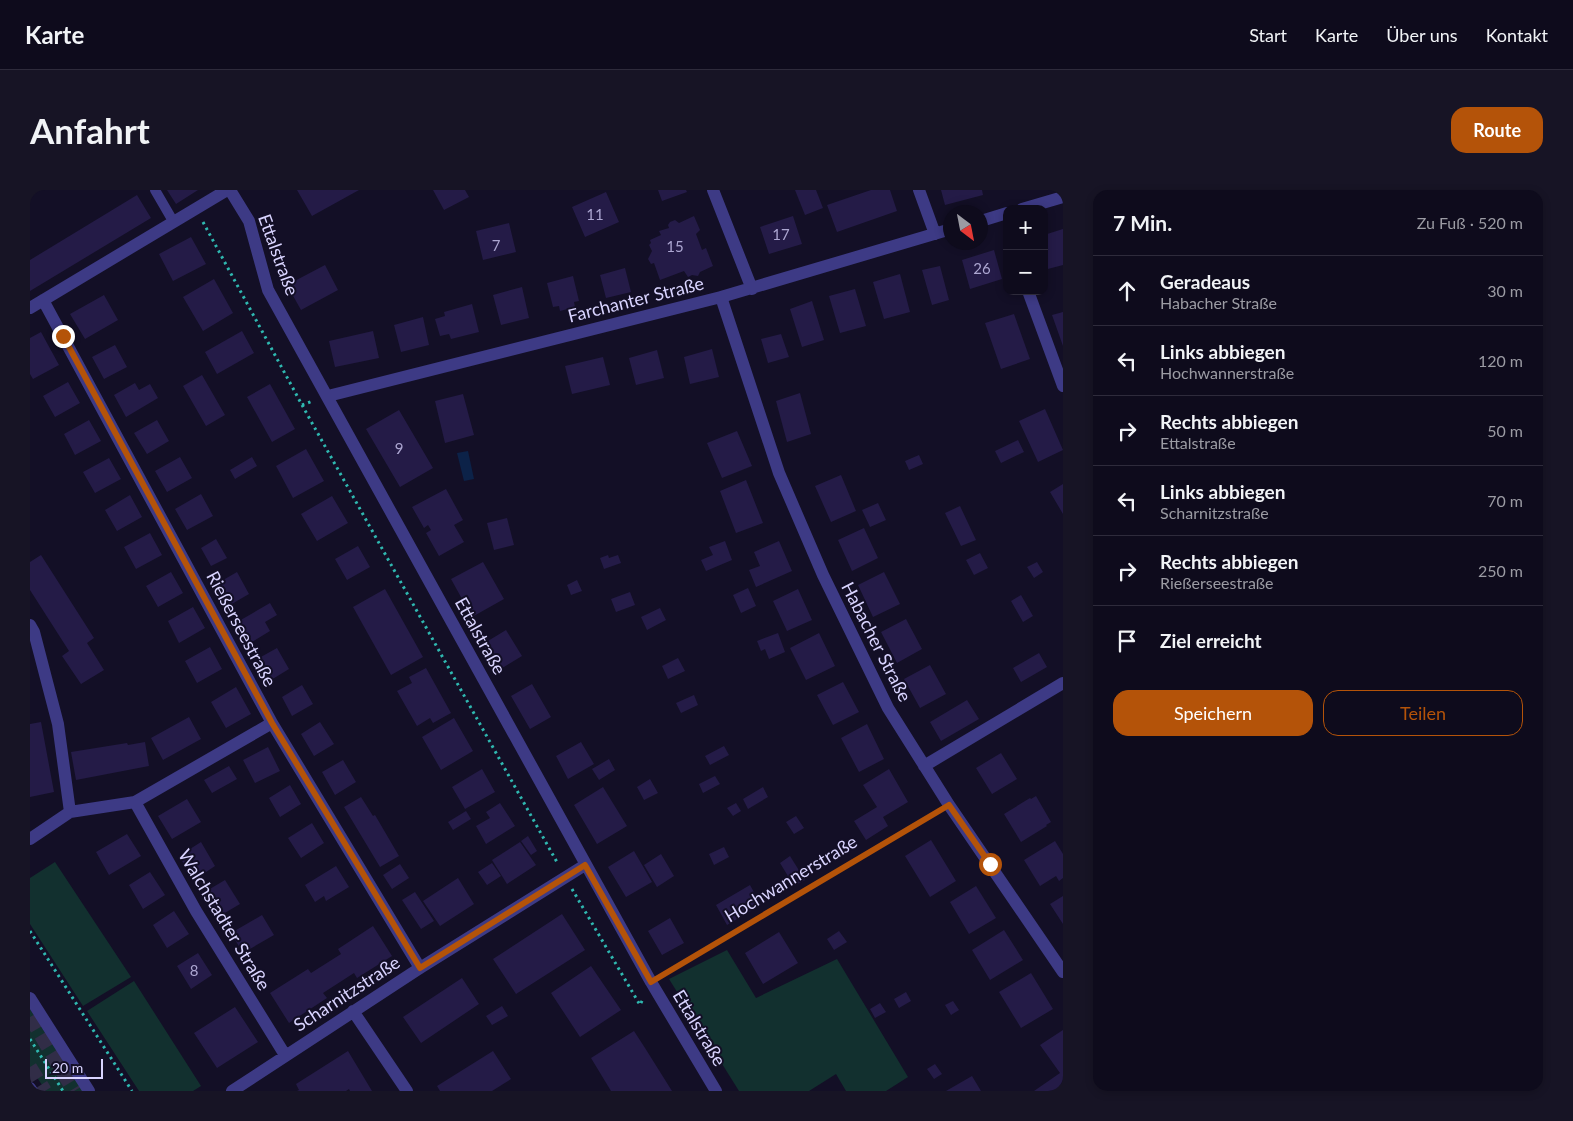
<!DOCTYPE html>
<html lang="de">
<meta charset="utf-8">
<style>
:root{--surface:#0e0b1c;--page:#171425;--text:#f1f3f6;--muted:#9b9ba3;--line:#2e2b3b;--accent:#b45309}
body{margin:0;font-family:Lato,sans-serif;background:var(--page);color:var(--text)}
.controls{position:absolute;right:15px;top:15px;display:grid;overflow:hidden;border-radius:10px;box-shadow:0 2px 8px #0003}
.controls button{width:45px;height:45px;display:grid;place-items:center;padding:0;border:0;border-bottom:1px solid var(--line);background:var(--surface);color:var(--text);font:25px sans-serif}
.compass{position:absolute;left:913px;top:15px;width:45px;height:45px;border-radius:50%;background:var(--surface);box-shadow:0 2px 8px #0003;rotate:148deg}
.scale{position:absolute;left:15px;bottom:12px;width:58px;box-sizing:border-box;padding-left:5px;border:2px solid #d9d4ff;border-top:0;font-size:14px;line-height:18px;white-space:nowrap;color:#d9d4ff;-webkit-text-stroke:4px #130f26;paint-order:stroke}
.stop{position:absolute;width:15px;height:15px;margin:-11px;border:4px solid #b45309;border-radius:50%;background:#fff}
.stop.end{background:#b45309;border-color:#fff;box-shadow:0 1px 5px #0008}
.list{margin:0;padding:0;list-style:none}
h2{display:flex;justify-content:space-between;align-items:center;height:65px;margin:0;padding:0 20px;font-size:21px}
h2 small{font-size:16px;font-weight:400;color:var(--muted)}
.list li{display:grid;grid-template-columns:32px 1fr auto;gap:15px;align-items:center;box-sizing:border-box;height:70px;padding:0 20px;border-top:1px solid var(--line)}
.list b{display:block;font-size:19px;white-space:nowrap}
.list p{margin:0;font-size:16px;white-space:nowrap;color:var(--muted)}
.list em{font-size:16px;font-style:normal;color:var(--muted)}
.actions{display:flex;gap:10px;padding:15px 20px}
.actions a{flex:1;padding:11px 0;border:1px solid var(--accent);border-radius:15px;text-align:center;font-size:18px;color:var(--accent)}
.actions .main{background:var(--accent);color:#fff}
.icon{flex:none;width:28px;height:28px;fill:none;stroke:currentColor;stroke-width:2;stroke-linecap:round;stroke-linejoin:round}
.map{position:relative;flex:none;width:1033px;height:901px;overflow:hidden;border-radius:15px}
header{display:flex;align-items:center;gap:30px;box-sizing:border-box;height:70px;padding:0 25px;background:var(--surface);border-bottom:1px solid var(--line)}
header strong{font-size:24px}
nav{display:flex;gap:28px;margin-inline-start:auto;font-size:18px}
.intro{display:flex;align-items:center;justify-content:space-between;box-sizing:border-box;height:120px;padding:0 30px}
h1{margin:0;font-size:35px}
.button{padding:12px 22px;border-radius:15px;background:var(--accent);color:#fff;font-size:18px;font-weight:700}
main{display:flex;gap:30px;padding:0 30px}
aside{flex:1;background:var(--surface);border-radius:15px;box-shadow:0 2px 8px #0003}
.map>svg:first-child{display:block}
</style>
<header>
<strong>Karte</strong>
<nav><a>Start</a><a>Karte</a><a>Über uns</a><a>Kontakt</a></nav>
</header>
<div class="intro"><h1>Anfahrt</h1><a class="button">Route</a></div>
<main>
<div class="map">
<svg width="1033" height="901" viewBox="0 0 1033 901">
<rect width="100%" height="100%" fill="#130f26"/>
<path fill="#12302f" d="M25 672 101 787 53 816 0 734V688Z
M697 760 726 808 807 769 878 887 856 901H816L806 884 779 901H709L639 789Z
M104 791 171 896 163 901H109L57 821Z
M0 819 53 901H16L0 877Z"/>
<path fill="#0c2248" d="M438 261 444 289 434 291 427 263Z"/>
<path fill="#241b47" d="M137 0H168L146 14Z
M267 0H329L282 26Z
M403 0H435L439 7 414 20Z
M628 0H656L657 2 632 11Z
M765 0H786L793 18 775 25Z
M841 0H860L867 21 807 42 797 15Z
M911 0H952L953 5 915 15Z
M576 2 589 32 555 47 542 17Z
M107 5 121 28 0 101V70Z
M664 26 670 40 666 44 672 60 676 58 683 76 670 82 668 86 662 85 658 87 654 81 630 90 624 73 621 74 618 69 622 61 619 55 621 53 620 50 631 45 629 41 639 38 638 35 640 32 645 30 649 33Z
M763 26 772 54 739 64 730 37Z
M479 33 486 62 453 70 446 41Z
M1033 39V75L1014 80V45Z
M161 47 176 74 143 91 129 64Z
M964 60 972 89 940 99 932 70Z
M295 75 308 100 271 120 257 95Z
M910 76 919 110 902 115 892 80Z
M595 78 601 102 576 108 570 85Z
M870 84 880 122 854 129 843 92Z
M543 86 549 111 544 112 545 117 530 121 529 116 523 117 517 93Z
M184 89 203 123 173 141 153 107Z
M492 97 499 128 471 135 463 105Z
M825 99 836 136 810 143 799 106Z
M74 105 88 130 55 149 40 124Z
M782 111 794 150 772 157 760 119Z
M442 114 449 142 421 149 419 144 410 146 405 129 415 126 414 122Z
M1033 122V156L1022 125Z
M984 124 1000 169 971 179 955 133Z
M393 127 399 155 371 162 364 135Z
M212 141 224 163 187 184 175 162Z
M343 141 349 168 305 177 299 151Z
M11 142 29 175 3 189 0 184V148Z
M751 144 759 167 738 173 731 149Z
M85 155 97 177 74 189 62 167Z
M682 159 689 187 660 194 654 167Z
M627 160 634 188 606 195 599 168Z
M573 167 580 195 542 204 535 176Z
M172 185 195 225 176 236 153 196Z
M38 192 50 213 25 227 13 206Z
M105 193 109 200 120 194 128 208 96 227 84 205Z
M240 194 265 239 242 252 217 207Z
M770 203 781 244 757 252 746 211Z
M433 204 444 245 415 253 405 211Z
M1015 219 1033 260 1008 272 989 231Z
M369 220 403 278 370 297 336 239Z
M59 230 71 251 45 265 34 244Z
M127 230 139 251 117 264 104 243Z
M707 241 722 276 692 288 677 253Z
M988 250 994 262 971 273 965 261Z
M276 259 294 291 263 308 246 276Z
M889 265 893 274 879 280 875 271Z
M150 267 162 288 137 302 125 281Z
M222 267 227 276 205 289 200 280Z
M79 268 91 289 65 303 53 282Z
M811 285 826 321 801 332 785 296Z
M716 290 733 333 706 343 690 301Z
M1033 294V324L1020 302Z
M416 299 433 330 424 335 434 352 409 366 396 343 401 340 398 335 394 338 382 317Z
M171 304 183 326 157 340 145 319Z
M100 305 112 327 87 341 75 320Z
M302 306 318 333 287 351 271 324Z
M848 313 856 330 840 337 832 320Z
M930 316 946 350 931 356 915 323Z
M477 328 484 355 464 360 457 333Z
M834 338 848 368 822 381 808 350Z
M120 343 132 365 106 379 94 357Z
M186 349 197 368 181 376 171 358Z
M695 351 702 370 676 381 671 370 683 365 679 357Z
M749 351 762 381 726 397 719 380 730 376 724 362Z
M328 356 340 377 317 390 305 369Z
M950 363 958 378 944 385 936 370Z
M11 365 64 448 57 453 74 480 51 494 32 466 39 461 0 400V372Z
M578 365 579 368 588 365 591 373 574 379 570 368Z
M453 372 474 409 442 427 421 389Z
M1007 372 1013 382 1004 388 997 377Z
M141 382 153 403 128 417 116 396Z
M207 382 219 404 200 415 188 393Z
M854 382 870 414 843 427 828 395Z
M547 390 552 401 541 405 537 395Z
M718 398 726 416 711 423 703 405Z
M355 399 393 467 361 485 323 417Z
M768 399 782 430 757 441 743 411Z
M600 402 605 415 586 422 581 409Z
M991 405 1003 426 993 432 981 411Z
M240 413 247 425 235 432 240 441 222 452 209 431Z
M163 417 175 438 149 453 138 431Z
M630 418 636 430 617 440 611 427Z
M876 429 892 459 867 473 851 442Z
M476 440 492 466 469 480 453 454Z
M748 443 755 462 739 469 735 459 731 461 727 451Z
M789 443 805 476 776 490 760 458Z
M180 457 192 479 167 493 155 471Z
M247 458 259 479 241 490 229 468Z
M1009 463 1017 477 991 492 983 478Z
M648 468 655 481 638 489 632 476Z
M900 475 916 504 890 518 874 489Z
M396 478 421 523 403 533 400 528 387 536 367 501 382 493 379 487Z
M813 492 829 522 803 535 787 505Z
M502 494 521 527 500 539 481 506Z
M272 495 283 514 262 526 252 507Z
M206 497 221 524 196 538 181 512Z
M664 505 668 515 651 523 646 513Z
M937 510 949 529 911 551 900 532Z
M159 527 171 549 133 570 121 548Z
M424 528 443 561 411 580 392 547Z
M11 532 24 602 0 607V534Z
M290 532 304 554 284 566 271 544Z
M837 534 854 569 829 582 811 548Z
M115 552 119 576 46 590 41 562 97 553 98 555Z
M551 552 564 574 538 589 526 566Z
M694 556 699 565 680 575 675 566Z
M238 557 250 581 225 593 213 570Z
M971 563 987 589 962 604 946 578Z
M579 569 585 580 569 590 562 579Z
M313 570 326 592 305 605 292 582Z
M199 576 207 589 182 603 174 590Z
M452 579 465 602 435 619 422 597Z
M859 579 878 612 853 627 858 636 836 650 824 631 847 617 833 595Z
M685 586 690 594 673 603 669 594Z
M620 589 628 603 614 610 607 597Z
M260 595 271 614 250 627 239 608Z
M573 597 597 636 567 654 544 615Z
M733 597 738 607 718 619 713 609Z
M1006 606 1021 632 1016 635 1017 636 991 652 974 624 1000 608 1001 609Z
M331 607 343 626 345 625 369 666 350 677 314 617Z
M157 609 171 632 142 649 128 626Z
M470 613 485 636 456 654 446 636 460 628 456 622Z
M706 613 711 621 703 626 697 618Z
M436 621 441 629 423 640 418 632Z
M766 626 774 638 764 644 756 632Z
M282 633 294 653 271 668 258 648Z
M97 644 111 666 79 685 66 662Z
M498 646 507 661 501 665 491 651Z
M901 650 926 691 900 707 875 666Z
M1025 651 1033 664V688L1029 691 1026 686 1010 696 994 670Z
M171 652 185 676 164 690 149 666Z
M490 652 506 675 477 694 462 670Z
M694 657 699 667 684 675 679 664Z
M604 661 622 692 596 707 578 677Z
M631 664 644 686 627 697 614 675Z
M760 666 775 690 764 696 750 673Z
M462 673 471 686 457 695 448 682Z
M370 674 379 688 362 699 353 685Z
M306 676 319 697 296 711 294 706 285 712 275 695Z
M120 682 135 705 113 719 99 695Z
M428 688 444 714 410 736 393 711Z
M195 690 210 714 188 727 173 703Z
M720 695 731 715 697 735 686 715Z
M946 696 966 728 939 744 920 712Z
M385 702 404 731 391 739 372 710Z
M1033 706V734L1020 714Z
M144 721 159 744 137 758 123 735Z
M532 724 555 760 486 804 463 769Z
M232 725 244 745 213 763 201 743Z
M640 728 654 753 632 765 618 741Z
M343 736 362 766 327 788 324 783 293 803 297 808 259 833 240 803 278 779 281 783 311 764 308 759Z
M974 740 993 770 960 790 942 760Z
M809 741 817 752 804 760 797 749Z
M749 742 768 773 733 794 715 763Z
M168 763 182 785 161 799 147 776Z
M561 776 591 820 550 847 521 803Z
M1001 783 1023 819 991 838 969 802Z
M432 788 449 814 391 853 373 827Z
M876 802 881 811 869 818 864 809Z
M923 811 929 820 921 825 915 815Z
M850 813 856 822 845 828 840 819Z
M472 816 478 826 462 835 456 826Z
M205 817 228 852 187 878 164 843Z
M1033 840V901H1004L1030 883 1010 855Z
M604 841 615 858 642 901H581L561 868Z
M318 861 342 901H320L319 899 316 901H267L269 900 266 894Z
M463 861 481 889 462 901H410L407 896Z
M905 874 912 884 904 889 897 879Z
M942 886 951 901H916Z"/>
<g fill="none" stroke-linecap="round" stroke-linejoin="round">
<path stroke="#312d47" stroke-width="14" stroke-dasharray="14 7" stroke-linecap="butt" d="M0 827 44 901
M0 877 15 901"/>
<path stroke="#2fb8b0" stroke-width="3" stroke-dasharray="2.5 4" stroke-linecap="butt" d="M173 32 272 215 528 674
M272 215 283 211
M542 699 610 815 613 809
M0 741 102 901
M634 784 906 623
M0 849 33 901"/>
<path stroke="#3d3a85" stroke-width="10" d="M125 0 143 31"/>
<path stroke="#3d3a85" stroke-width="12" d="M200 0 219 31 238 100 621 792 686 901
M683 0 722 99
M889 0 905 44
M992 19 1033 7
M951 31 977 23
M998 101 1033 196
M691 107 749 283 793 385 858 518 919 615 1033 782
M13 110 242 533 390 778
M0 118 197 0
M298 206 691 107 921 39
M0 435 4 442 28 534 40 622
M894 576 1033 493
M105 612 166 721 255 865
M0 649 40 622 105 612 242 533
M323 821 377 901
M202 901 390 778 555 675"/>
<path stroke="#3d3a85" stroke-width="12" d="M0 808 59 901
M0 898 2 901"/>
</g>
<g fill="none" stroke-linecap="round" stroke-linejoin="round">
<path stroke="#b45309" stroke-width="6" d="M33 146 242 533 390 778 555 675 621 792 919 615 960 674"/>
</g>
<g text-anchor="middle" stroke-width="4" stroke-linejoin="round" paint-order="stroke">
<g font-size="15" fill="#aca6d1">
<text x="565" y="30">11</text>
<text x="751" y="50">17</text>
<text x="466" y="61">7</text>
<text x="645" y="62">15</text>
<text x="952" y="84">26</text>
<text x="369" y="264">9</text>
<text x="164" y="786">8</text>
</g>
<g font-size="18" fill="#d9d4ff" stroke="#130f26">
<text transform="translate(248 65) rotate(70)" y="6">Ettalstraße</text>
<text transform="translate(606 110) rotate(-14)" y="6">Farchanter Straße</text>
<text transform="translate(211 439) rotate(62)" y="6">Rießerseestraße</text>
<text transform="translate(450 446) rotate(61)" y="6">Ettalstraße</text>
<text transform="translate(846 452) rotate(63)" y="6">Habacher Straße</text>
<text transform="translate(761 689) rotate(-31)" y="6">Hochwannerstraße</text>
<text transform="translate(194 730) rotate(59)" y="6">Walchstadter Straße</text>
<text transform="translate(317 804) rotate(-33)" y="6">Scharnitzstraße</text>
<text transform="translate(669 838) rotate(59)" y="6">Ettalstraße</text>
</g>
</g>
</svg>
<div class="controls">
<button>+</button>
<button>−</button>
</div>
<svg class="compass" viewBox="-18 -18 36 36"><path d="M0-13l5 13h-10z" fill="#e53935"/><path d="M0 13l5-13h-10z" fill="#9b9ba3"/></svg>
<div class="scale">20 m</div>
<div class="stop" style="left:960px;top:674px"></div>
<div class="stop end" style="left:33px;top:146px"></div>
</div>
<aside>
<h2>7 Min.<small>Zu Fuß · 520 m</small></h2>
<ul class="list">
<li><svg class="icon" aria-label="ahead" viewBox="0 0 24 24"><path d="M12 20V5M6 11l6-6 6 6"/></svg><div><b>Geradeaus</b><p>Habacher Straße</p></div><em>30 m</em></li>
<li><svg class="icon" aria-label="left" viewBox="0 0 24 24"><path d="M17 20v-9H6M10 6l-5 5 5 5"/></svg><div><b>Links abbiegen</b><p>Hochwannerstraße</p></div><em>120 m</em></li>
<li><svg class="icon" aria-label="right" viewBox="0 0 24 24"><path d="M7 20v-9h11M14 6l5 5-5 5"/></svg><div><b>Rechts abbiegen</b><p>Ettalstraße</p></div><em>50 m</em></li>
<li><svg class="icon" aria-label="left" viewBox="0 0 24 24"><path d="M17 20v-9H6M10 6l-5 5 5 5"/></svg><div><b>Links abbiegen</b><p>Scharnitzstraße</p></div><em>70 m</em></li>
<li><svg class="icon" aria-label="right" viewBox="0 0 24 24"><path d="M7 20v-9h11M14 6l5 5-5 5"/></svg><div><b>Rechts abbiegen</b><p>Rießerseestraße</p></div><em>250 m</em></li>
<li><svg class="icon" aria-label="arrive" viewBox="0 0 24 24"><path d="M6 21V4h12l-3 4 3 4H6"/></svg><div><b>Ziel erreicht</b></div></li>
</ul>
<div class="actions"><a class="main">Speichern</a><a>Teilen</a></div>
</aside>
</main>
